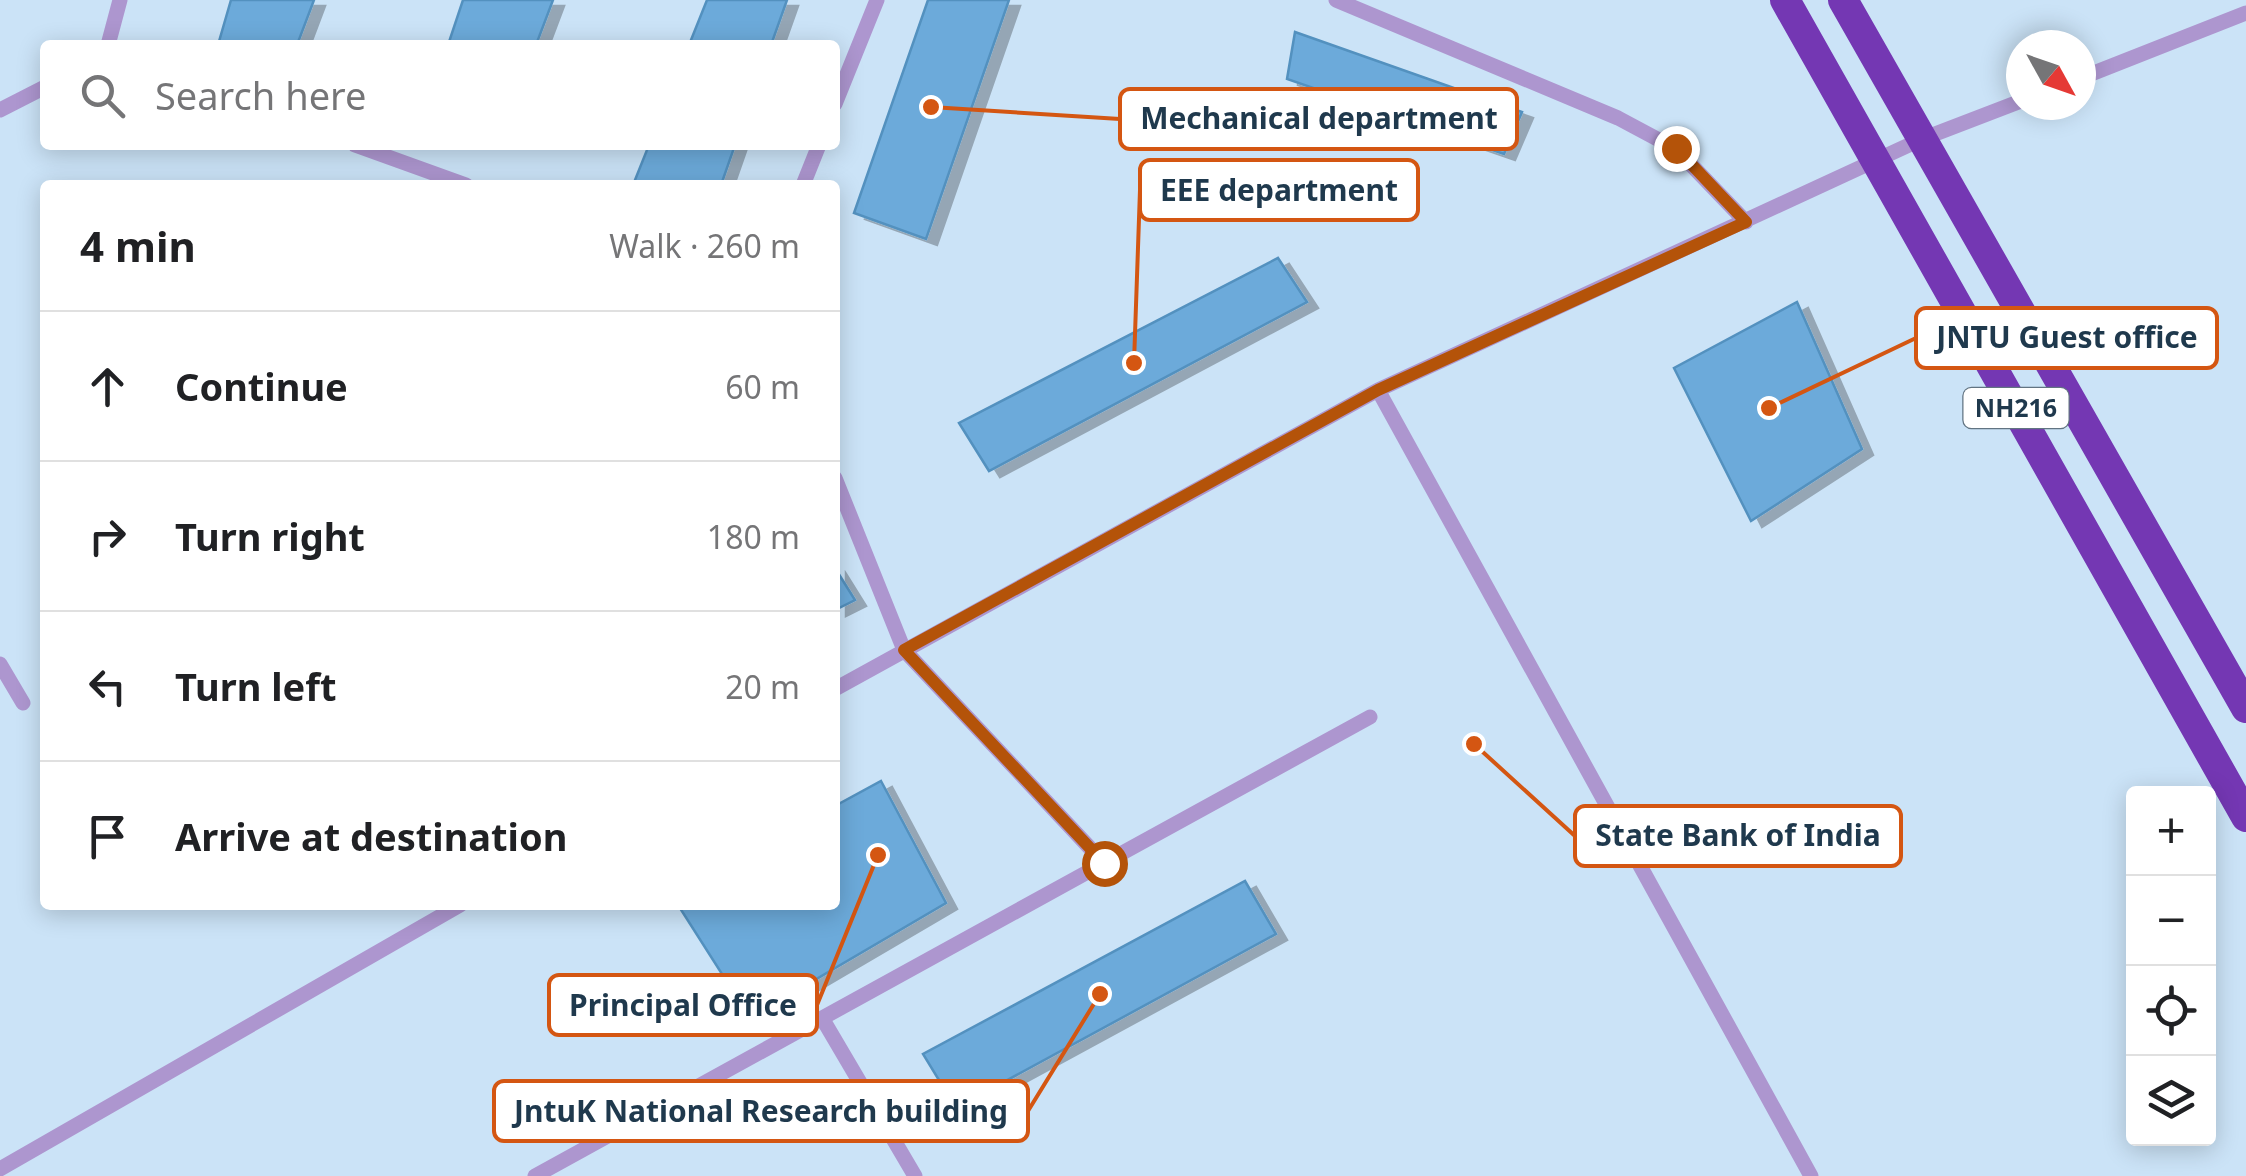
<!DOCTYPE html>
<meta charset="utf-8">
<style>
:root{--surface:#fff;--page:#f6f6f6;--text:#202124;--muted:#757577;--line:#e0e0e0}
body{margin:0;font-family:"Noto Sans",sans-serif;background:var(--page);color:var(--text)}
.controls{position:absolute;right:30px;bottom:30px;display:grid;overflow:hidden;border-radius:10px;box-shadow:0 5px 25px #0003}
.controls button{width:90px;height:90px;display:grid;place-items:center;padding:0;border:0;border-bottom:2px solid var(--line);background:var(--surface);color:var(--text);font:50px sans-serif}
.compass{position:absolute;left:2006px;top:30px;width:90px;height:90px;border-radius:50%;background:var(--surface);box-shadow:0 5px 25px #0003;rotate:130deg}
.stop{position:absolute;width:30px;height:30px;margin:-22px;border:8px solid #b45309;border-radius:50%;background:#fff}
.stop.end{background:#b45309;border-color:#fff;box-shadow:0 2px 10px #0008}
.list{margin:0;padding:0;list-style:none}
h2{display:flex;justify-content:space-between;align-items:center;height:130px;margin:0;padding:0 40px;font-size:42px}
h2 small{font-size:32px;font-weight:400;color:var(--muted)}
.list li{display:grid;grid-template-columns:65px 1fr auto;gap:30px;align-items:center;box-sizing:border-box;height:150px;padding:0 40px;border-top:2px solid var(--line)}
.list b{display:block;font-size:38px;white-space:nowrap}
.list em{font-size:32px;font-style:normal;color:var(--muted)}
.icon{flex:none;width:55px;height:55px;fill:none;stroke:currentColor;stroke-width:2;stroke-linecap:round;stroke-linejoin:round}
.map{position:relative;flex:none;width:2246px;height:1176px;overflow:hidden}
.search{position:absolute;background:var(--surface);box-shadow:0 5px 25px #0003;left:40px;top:40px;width:800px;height:110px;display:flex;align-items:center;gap:25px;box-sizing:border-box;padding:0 35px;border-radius:10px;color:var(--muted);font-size:38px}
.panel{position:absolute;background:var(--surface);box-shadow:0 5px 25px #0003;left:40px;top:180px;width:800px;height:730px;border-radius:10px}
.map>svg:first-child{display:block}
</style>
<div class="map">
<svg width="2246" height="1176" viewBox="0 0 2246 1176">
<defs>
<filter id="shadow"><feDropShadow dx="11" dy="6" stdDeviation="0" flood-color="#0004"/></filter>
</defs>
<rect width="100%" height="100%" fill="#cbe3f7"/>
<path fill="#6caada" stroke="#5391bf" stroke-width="2.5" filter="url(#shadow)" d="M231 0H314L297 45H218Z
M463 0H553L536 45H448Z
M707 0H787L771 45H689Z
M928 0H1009L926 239 854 213Z
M1295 32 1522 112 1504 154 1287 79Z
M649 145H735L721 185H633Z
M1278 258 1307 302 989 471 959 423Z
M1797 302 1862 449 1751 521 1674 368Z
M835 568 855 600 835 610Z
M881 781 946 903 750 1018 678 905H835V806Z
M1245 881 1276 934 956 1108 923 1054Z"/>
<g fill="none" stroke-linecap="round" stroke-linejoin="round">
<path stroke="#ad96cf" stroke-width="15" d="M1336 0 1618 118 1676 149 1746 222
M108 45 120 0
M2081 78 2246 13
M835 104 877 0
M0 110 45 87
M355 145 466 185
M803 185 819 145
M1378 390 1811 1176
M0 664 23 703
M835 689 1378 390 1922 139 2021 101
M1104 863 1370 717
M822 1018 915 1176
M0 1169 460 905
M535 1176 1104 863 904 650 835 478"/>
<path stroke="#7437b3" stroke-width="30" d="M1785 0 2246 817
M1843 0 2246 708"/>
</g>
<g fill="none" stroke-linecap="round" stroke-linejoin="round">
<path stroke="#b45309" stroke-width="12" d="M1104 863 904 650 1378 390 1746 222 1676 148"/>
</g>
<g text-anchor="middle" stroke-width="8" stroke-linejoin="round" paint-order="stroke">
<rect fill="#fff" stroke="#627482" stroke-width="2.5" x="1963.5" y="388" width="105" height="40" rx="8"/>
<g font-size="25" font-weight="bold" fill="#1f394d">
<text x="2016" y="417">NH216</text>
</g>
</g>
<path fill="none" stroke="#d45612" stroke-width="4" d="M931 107L1120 119M1134 363L1140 190M1769 408L1916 338M1474 744L1575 836M878 855L817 1005M1100 994L1028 1111"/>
<g fill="#d45612" stroke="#fff" stroke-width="4">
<circle cx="931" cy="107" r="10"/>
<circle cx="1134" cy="363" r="10"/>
<circle cx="1769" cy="408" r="10"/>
<circle cx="1474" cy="744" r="10"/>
<circle cx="878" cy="855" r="10"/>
<circle cx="1100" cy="994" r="10"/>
</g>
<g fill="#fff" stroke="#d45612" stroke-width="4">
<rect x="1120" y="89" width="397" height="60" rx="10"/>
<rect x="1140" y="160" width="278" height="60" rx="10"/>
<rect x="1916" y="308" width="301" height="60" rx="10"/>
<rect x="1575" y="806" width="326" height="60" rx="10"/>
<rect x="549" y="975" width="268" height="60" rx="10"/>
<rect x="494" y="1081" width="534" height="60" rx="10"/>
</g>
<g font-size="30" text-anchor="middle" font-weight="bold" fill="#1f394d">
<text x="1319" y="129">Mechanical department</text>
<text x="1279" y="201">EEE department</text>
<text x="2067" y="348">JNTU Guest office</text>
<text x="1738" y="846">State Bank of India</text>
<text x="683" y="1016">Principal Office</text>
<text x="761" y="1122">JntuK National Research building</text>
</g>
</svg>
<div class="controls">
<button>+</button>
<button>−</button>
<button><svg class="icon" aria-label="locate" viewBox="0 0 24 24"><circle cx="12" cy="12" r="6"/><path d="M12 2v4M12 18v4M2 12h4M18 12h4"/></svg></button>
<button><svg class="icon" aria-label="layers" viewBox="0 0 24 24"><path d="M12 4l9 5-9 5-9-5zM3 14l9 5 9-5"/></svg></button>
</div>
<svg class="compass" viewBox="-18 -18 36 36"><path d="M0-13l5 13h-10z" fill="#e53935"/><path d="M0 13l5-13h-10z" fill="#757577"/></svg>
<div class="stop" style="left:1104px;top:863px"></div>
<div class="stop end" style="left:1676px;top:148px"></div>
<div class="search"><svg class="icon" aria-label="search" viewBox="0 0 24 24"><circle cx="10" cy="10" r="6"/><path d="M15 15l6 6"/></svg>Search here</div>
<section class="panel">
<h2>4 min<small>Walk · 260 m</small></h2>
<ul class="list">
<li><svg class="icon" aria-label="ahead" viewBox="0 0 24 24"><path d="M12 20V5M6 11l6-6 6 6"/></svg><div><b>Continue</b></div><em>60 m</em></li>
<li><svg class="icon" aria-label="right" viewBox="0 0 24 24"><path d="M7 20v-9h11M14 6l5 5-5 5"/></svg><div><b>Turn right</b></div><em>180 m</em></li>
<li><svg class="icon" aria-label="left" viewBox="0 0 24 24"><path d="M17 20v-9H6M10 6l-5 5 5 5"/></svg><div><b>Turn left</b></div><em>20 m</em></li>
<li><svg class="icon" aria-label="arrive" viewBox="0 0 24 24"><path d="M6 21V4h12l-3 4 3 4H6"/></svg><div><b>Arrive at destination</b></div></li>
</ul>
</section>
</div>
